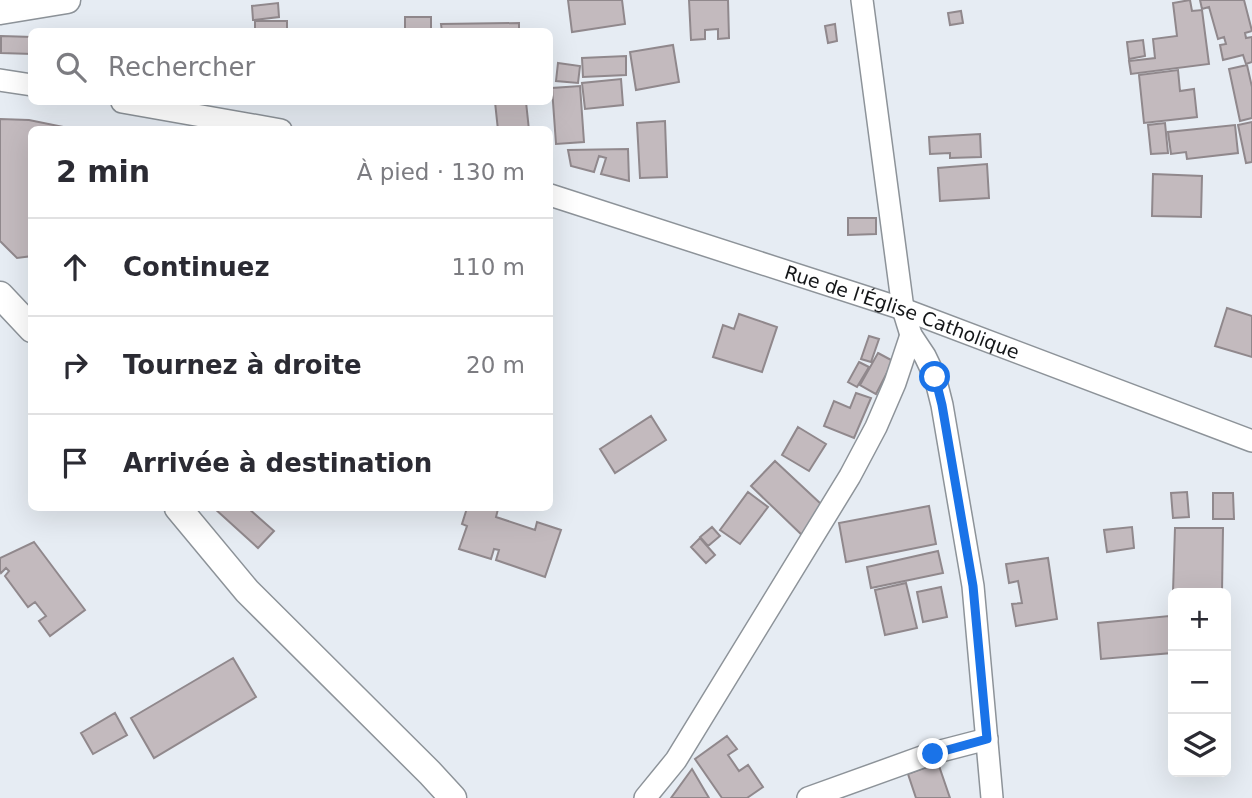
<!DOCTYPE html>
<html lang="fr">
<meta charset="utf-8">
<style>
:root{--surface:#fff;--page:#f7f7f7;--text:#2b2b33;--muted:#7c7c81;--line:#e1e1e2}
body{margin:0;font-family:"DejaVu Sans",sans-serif;background:var(--page);color:var(--text)}
.controls{position:absolute;right:21px;bottom:21px;display:grid;overflow:hidden;border-radius:10px;box-shadow:0 7px 28px #0002}
.controls button{width:63px;height:63px;display:grid;place-items:center;padding:0;border:0;border-bottom:2px solid var(--line);background:var(--surface);color:var(--text);font:35px sans-serif}
.stop{position:absolute;width:21px;height:21px;margin:-16px;border:5px solid #1a73e8;border-radius:50%;background:#fff}
.stop.end{background:#1a73e8;border-color:#fff;box-shadow:0 2px 7px #0008}
.list{margin:0;padding:0;list-style:none}
h2{display:flex;justify-content:space-between;align-items:center;height:91px;margin:0;padding:0 28px;font-size:30px}
h2 small{font-size:23px;font-weight:400;color:var(--muted)}
.list li{display:grid;grid-template-columns:46px 1fr auto;gap:21px;align-items:center;box-sizing:border-box;height:98px;padding:0 28px;border-top:2px solid var(--line)}
.list b{display:block;font-size:26px;white-space:nowrap}
.list em{font-size:23px;font-style:normal;color:var(--muted)}
.icon{flex:none;width:38px;height:38px;fill:none;stroke:currentColor;stroke-width:2;stroke-linecap:round;stroke-linejoin:round}
.map{position:relative;flex:none;width:1252px;height:798px;overflow:hidden}
.search{position:absolute;background:var(--surface);box-shadow:0 7px 28px #0002;left:28px;top:28px;width:525px;height:77px;display:flex;align-items:center;gap:18px;box-sizing:border-box;padding:0 24px;border-radius:10px;color:var(--muted);font-size:26px}
.panel{position:absolute;background:var(--surface);box-shadow:0 7px 28px #0002;left:28px;top:126px;width:525px;height:385px;border-radius:10px}
.map>svg:first-child{display:block}
</style>
<div class="map">
<svg width="1252" height="798" viewBox="0 0 1252 798">
<rect width="100%" height="100%" fill="#e6ecf3"/>
<path fill="#c3babe" stroke="#90888c" stroke-width="2" d="M568 0H622L625 24 572 32Z
M689 0H728L729 38 718 39V29L705 30V39L691 40Z
M1190 0 1192 11 1202 10 1209 64 1131 74 1129 61 1155 58 1153 39 1177 36 1173 3Z
M1200 0H1244L1252 31 1245 33 1246 38 1252 37V62L1246 64 1243 55 1223 60 1220 45 1226 44 1224 37 1218 39 1209 7 1202 9Z
M278 3 279 17 253 20 252 6Z
M961 11 963 23 950 25 948 13Z
M405 17H431V32H405Z
M255 21H287V32H255Z
M519 23V32H442L441 24Z
M835 24 837 41 828 43 825 26Z
M1 36 32 37V54L1 53Z
M1143 40 1145 56 1129 59 1127 42Z
M673 45 679 82 636 90 630 52Z
M626 56V75L583 77 582 58Z
M558 63 580 66 578 83 556 81Z
M1247 65 1252 87V118L1240 121 1229 69Z
M1178 70 1180 91 1194 89 1197 117 1144 123 1139 75Z
M621 79 623 105 585 109 582 83Z
M580 86 584 142 556 144 552 88Z
M495 102H526L529 130H498Z
M0 119 29 120 78 130H32V256L17 258 0 241Z
M665 121 667 177 640 178 637 123Z
M1252 122V162L1246 163 1238 125Z
M1165 123 1168 153 1151 154 1148 125Z
M1235 125 1238 153 1187 159 1186 152 1171 154 1168 132Z
M980 134 981 157 950 158V153L930 154 929 137Z
M628 149 629 181 601 174 606 158 599 156 594 172 571 166 568 150Z
M987 164 989 198 940 201 938 168Z
M1153 174 1202 176 1201 217 1152 216Z
M848 218H876V234L848 235Z
M1227 308 1252 316V357L1215 346Z
M739 314 777 327 762 372 713 357 723 325 734 329Z
M869 336 879 339 871 362 861 359Z
M878 353 893 361 876 394 860 385Z
M859 362 869 367 857 387 848 382Z
M856 393 871 398 854 438 824 426 834 401 850 408Z
M651 416 666 440 615 473 600 449Z
M798 427 826 444 809 471 782 455Z
M775 461 821 504 804 537 751 486Z
M748 492 768 507 740 544 720 530Z
M1187 492 1189 517 1173 518 1171 493Z
M1213 493H1233L1234 519H1213Z
M929 506 936 544 846 562 839 523Z
M214 508H248L274 531 258 548Z
M467 508H493L498 509 496 517 535 530 537 522 561 530 545 577 496 560 499 550 494 549 491 559 459 549 467 526 462 524Z
M712 527 720 536 708 546 700 537Z
M1132 527 1134 548 1107 552 1104 530Z
M1175 528H1223L1222 592H1173Z
M700 538 715 555 706 563 691 547Z
M34 542 85 610 50 636 39 621 46 616 35 602 28 607 5 576 9 571 6 568 1 573 0 571V558Z
M938 551 943 573 871 588 867 567Z
M1048 558 1057 619 1016 626 1012 604 1022 603 1018 581 1009 583 1006 564Z
M906 583 917 628 885 635 875 590Z
M941 587 947 617 923 622 917 592Z
M1169 616 1172 653 1101 659 1098 623Z
M1226 633 1230 634 1229 660 1226 659Z
M233 658 256 697 154 758 131 718Z
M115 713 127 735 93 754 81 733Z
M727 736 737 749 728 755 739 771 748 765 763 787 747 798H722L695 759Z
M938 763 950 798H916L908 774Z
M692 769 709 798H671Z"/>
<g fill="none" stroke-linecap="round" stroke-linejoin="round">
<defs>
<g id="minor">
<path d="M862 0 903 309 911 335 925 356 935 377 942 405 973 586 992 798"/>
<path d="M0 80 32 85"/>
<path d="M122 102 281 130"/>
<path id="s1" d="M550 195 903 309 1252 441"/>
<path d="M645 798 676 760 850 476 876 427 895 383 911 335"/>
<path d="M808 798 933 753 987 739"/>
</g>
<path id="tertiary" d="M0 11 67 0
M0 295 32 329
M178 508 247 591 430 773 453 798"/>
</defs>
<use href="#minor" stroke="#8d9399" stroke-width="24"/>
<use href="#tertiary" stroke="#8d9399" stroke-width="29"/>
<use href="#minor" stroke="#fff" stroke-width="21"/>
<use href="#tertiary" stroke="#fff" stroke-width="26"/>
</g>
<g fill="none" stroke-linecap="round" stroke-linejoin="round">
<path stroke="#1a73e8" stroke-width="9" d="M933 754 987 739 973 586 942 405 935 377"/>
</g>
<g text-anchor="middle" stroke-width="7" stroke-linejoin="round" paint-order="stroke">
<g font-size="19" fill="#141618" stroke="#e6ecf3">
<text dy="7" stroke="none"><textPath href="#s1" startOffset="371">Rue de l'Église Catholique</textPath></text>
</g>
</g>
</svg>
<div class="controls">
<button>+</button>
<button>−</button>
<button><svg class="icon" aria-label="layers" viewBox="0 0 24 24"><path d="M12 4l9 5-9 5-9-5zM3 14l9 5 9-5"/></svg></button>
</div>
<div class="stop" style="left:935px;top:377px"></div>
<div class="stop end" style="left:933px;top:754px"></div>
<div class="search"><svg class="icon" aria-label="search" viewBox="0 0 24 24"><circle cx="10" cy="10" r="6"/><path d="M15 15l6 6"/></svg>Rechercher</div>
<section class="panel">
<h2>2 min<small>À pied · 130 m</small></h2>
<ul class="list">
<li><svg class="icon" aria-label="ahead" viewBox="0 0 24 24"><path d="M12 20V5M6 11l6-6 6 6"/></svg><div><b>Continuez</b></div><em>110 m</em></li>
<li><svg class="icon" aria-label="right" viewBox="0 0 24 24"><path d="M7 20v-9h11M14 6l5 5-5 5"/></svg><div><b>Tournez à droite</b></div><em>20 m</em></li>
<li><svg class="icon" aria-label="arrive" viewBox="0 0 24 24"><path d="M6 21V4h12l-3 4 3 4H6"/></svg><div><b>Arrivée à destination</b></div></li>
</ul>
</section>
</div>
